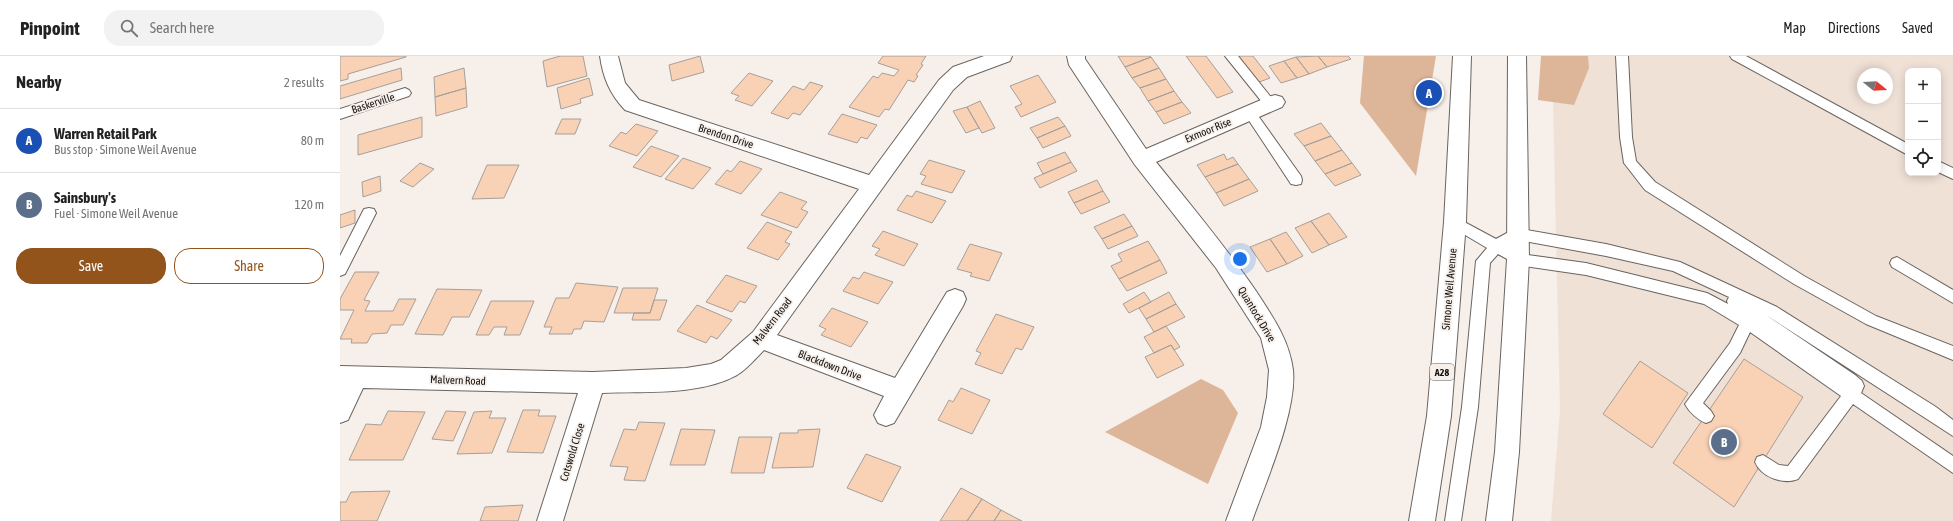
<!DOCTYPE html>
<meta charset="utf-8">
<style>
:root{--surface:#fff;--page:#f2f2f2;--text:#222;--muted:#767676;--line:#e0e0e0;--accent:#93541c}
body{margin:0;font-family:"Asap Condensed",sans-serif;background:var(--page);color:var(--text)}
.controls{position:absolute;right:12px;top:12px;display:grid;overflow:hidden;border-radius:8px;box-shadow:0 2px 10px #0003}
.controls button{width:36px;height:36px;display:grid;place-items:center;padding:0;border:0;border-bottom:1px solid var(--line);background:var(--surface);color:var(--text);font:20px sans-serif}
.compass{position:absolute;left:1517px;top:12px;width:36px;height:36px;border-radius:50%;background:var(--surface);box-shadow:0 2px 10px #0003;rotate:108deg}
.you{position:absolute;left:900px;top:203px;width:14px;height:14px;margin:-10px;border:3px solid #fff;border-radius:50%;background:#1a73e8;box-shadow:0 0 0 6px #1a73e833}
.badge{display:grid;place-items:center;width:26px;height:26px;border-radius:50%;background:var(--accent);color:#fff;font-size:13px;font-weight:700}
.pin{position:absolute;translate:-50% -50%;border:2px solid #fff;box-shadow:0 1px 4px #0006}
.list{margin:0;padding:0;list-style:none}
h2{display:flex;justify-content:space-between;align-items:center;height:52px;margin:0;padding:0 16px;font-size:17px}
h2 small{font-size:13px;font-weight:400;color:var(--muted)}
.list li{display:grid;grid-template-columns:26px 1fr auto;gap:12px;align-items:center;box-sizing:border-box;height:64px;padding:0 16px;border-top:1px solid var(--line)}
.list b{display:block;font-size:15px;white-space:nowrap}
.list p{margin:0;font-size:13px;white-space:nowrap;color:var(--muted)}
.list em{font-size:13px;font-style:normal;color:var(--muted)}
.actions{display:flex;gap:8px;padding:12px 16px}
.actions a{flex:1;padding:9px 0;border:1px solid var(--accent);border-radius:16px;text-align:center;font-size:14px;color:var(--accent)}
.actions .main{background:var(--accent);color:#fff}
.icon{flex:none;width:22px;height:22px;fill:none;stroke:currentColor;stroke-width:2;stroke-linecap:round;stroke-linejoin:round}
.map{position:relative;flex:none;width:1613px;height:465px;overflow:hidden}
header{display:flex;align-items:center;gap:24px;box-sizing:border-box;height:56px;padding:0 20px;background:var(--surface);border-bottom:1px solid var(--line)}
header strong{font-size:19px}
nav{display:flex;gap:22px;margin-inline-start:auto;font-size:14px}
.search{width:280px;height:36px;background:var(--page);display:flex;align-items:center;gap:10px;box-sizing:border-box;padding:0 14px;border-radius:16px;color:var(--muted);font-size:15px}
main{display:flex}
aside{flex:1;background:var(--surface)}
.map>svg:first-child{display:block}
</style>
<header>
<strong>Pinpoint</strong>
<div class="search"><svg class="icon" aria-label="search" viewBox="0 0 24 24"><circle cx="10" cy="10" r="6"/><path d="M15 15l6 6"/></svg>Search here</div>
<nav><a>Map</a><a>Directions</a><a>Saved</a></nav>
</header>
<main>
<aside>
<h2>Nearby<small>2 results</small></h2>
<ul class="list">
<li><span class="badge" style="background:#1a4fb4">A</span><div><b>Warren Retail Park</b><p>Bus stop · Simone Weil Avenue</p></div><em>80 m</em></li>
<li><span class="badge" style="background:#5c6f8a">B</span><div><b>Sainsbury's</b><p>Fuel · Simone Weil Avenue</p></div><em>120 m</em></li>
</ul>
<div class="actions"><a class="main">Save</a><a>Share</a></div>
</aside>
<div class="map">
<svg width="1613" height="465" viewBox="0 0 1613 465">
<rect width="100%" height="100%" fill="#f6efea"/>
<path fill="#f0e1d7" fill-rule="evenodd" d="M1212 0H1613V465H1211L1220 355ZM1568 15H1598V117H1568ZM1523 18H1547V42H1523Z"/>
<path fill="#ddb599" d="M1024 0H1096L1076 120 1020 47Z
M1201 0H1248L1249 12 1234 49 1198 44Z
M861 323 883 334 898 357 868 428 765 376Z"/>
<path fill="#f9d1b5" stroke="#a69f9a" d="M0 0H66V1L8 18V23L0 25Z
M220 0H243L247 20 207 31 203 5Z
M360 0 364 16 332 25 329 9Z
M543 0H586L581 8 583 9 576 19 578 20 574 26 568 24 549 54 545 53 539 61 509 51 533 20 538 22 542 17 554 20 559 14 538 7Z
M778 0H810L811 1 785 11Z
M846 0H866L893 36 877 42Z
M893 0H913L930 22 914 28Z
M978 0H1008L1011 3 987 11Z
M978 0 987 11 969 18 956 1Z
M811 1 819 12 792 22 785 11Z
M956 1 969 18 957 22 944 5Z
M944 5 957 22 941 27 929 10Z
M61 12 62 24 0 43V30Z
M124 12 126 32 95 41 94 21Z
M819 12 826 23 800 32 792 22Z
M409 17 433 25 412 50 395 44 399 40 391 37Z
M698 19 716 46 681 61 675 51 682 48 670 30Z
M249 22 253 39 240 43 241 47 221 53 217 32Z
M826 23 834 35 808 45 800 32Z
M470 26 483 30 460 59 453 57 448 63 431 57 453 30 464 34Z
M126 32 127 51 96 60 95 41Z
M834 35 842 46 816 56 808 45Z
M640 45 655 72 642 77 627 51Z
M842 46 851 57 824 68 816 56Z
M627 51 639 72 626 77 613 55Z
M502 58 537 69 527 83 521 81 517 87 488 78Z
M82 61V81L18 99V79Z
M718 61 725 70 697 82 690 72Z
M222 63H241L235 78H215Z
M981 67 991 80 964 90 954 78Z
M296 68 318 75 297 100 269 90 281 76 286 78Z
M725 70 731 80 703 92 697 82Z
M991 80 1002 94 975 105 964 90Z
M311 90 339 100 321 121 293 111Z
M1002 94 1012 107 985 118 975 105Z
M725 96 731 106 703 118 697 107Z
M884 98 887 104 893 101 898 108 865 121 857 109Z
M343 102 371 112 353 133 325 123Z
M589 104 625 115 612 137 581 128 586 120 580 118Z
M400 105 422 113 401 138 375 128 387 114 391 116Z
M731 106 737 115 700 132 694 122Z
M80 107 94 113 73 131 60 125Z
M1012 107 1021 119 995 130 985 118Z
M898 108 909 123 876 137 865 121Z
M147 109H179L164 142 132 143Z
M40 120 41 135 23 141 22 126Z
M909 123 918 135 884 150 876 137Z
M757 124 763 135 734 147 728 136Z
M576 135 606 145 592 167 557 154 567 139 572 141Z
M763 135 770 146 741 158 734 147Z
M440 136 467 146 461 153 468 156 457 172 421 159Z
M15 154V167L0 172V159Z
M989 157 1007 181 989 189 971 165Z
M784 158 792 170 762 183 754 171Z
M971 165 989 189 972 197 955 172Z
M427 166 452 176 445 186 450 188 438 204 407 192Z
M792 170 798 180 768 193 762 183Z
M543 175 578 188 564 210 535 199 540 193 532 190Z
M946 176 963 200 947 208 930 183Z
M930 183 947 208 927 216 910 191Z
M808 185 820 204 779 223 771 210 782 205 778 198Z
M630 188 662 197 649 225 630 220 632 217 617 213Z
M820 204 827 217 787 235 779 223Z
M15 216H39L24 244 30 245 25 255H53L59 243H76L63 269H51L47 277 32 278 27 287H11L12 283H0L14 254H0V243Z
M524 216 553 226 538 248 503 235 513 221 519 223Z
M386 219 417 230 405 247 400 245 392 256 366 246Z
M236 227 278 231 264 266 244 265 241 273H234L232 278H209L212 271H204L216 242H229Z
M283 232H318L310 257H274Z
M97 233 142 234 129 261H112L103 279 75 278Z
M804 236 811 246 789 257 783 248Z
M829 236 836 248 806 263 799 252Z
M314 244H327L320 264H292L294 257H310Z
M151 245H194L180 279H164L167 271H154L149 279H136Z
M836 248 845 261 814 276 806 263Z
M357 249 392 264 377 283 371 280 366 287 337 275Z
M492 252 528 266 511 291 481 279 486 273 479 270Z
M656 258 694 271 682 294 676 292 662 318 635 308 641 297 636 295Z
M826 270 840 291 834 294 831 289 814 297 804 281Z
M831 289 844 309 817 322 805 301Z
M1404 303 1463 341 1394 451 1333 407Z
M1300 305 1348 337 1312 392 1263 358Z
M621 332 650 344 632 378 598 364 609 344 613 346Z
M183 354H200L198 360H216L203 397 167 396Z
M48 355 85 356 63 404H9L26 368 41 369Z
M106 355 126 356 113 385 92 383Z
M152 355 149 362H166L152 397 117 398 134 356Z
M299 366 325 367 305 425 284 424 288 411 270 410 284 373 296 374Z
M341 373 375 374 365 409H330Z
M480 373 473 411 432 412 440 377H458V374Z
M399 381H432L424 417H391Z
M526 398 561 411 542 446 507 432Z
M621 432 642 443 627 465H600Z
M50 435 37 465H0V446H6L11 436Z
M642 443 661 454 654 465H627Z
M183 449 178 465H140L145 451Z
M661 454 676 462 682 465H654Z"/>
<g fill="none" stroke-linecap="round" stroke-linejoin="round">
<defs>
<path id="service" d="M885 0H898L934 45 936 48 934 51H926Z
M1276 0H1288L1292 81 1296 105 1315 126 1464 220 1536 260 1613 290V304L1526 268 1454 228 1305 134 1284 107 1280 81Z
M1390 0H1406L1568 88V99L1392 3Z
M65 32 69 34 71 37 69 40 0 63V53Z
M910 52 914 54 961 120 962 124 961 128 956 129 951 128 906 60 904 57 906 54Z
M1598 105 1613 112V123L1598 116Z
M29 152 34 153 36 157 5 218 0 220V200L24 153Z
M1115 161 1156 183 1176 172 1266 188 1340 206 1437 251 1596 351 1613 364V380L1426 259 1515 319 1522 325 1524 330 1521 337 1613 400V417L1513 348 1458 423C1443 429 1421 421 1415 406L1417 401 1423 399 1439 409 1448 410 1501 340 1410 276 1400 297 1363 347 1371 355 1374 360 1371 365 1366 367C1358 364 1349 356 1345 348L1390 287 1399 269 1364 248 1246 219 1178 209 1158 198 1150 207 1138 351 1121 465H1105L1122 351 1136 205 1147 192 1110 170 1108 166 1110 162ZM1178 184 1266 200 1333 215 1389 241 1387 245 1388 248 1367 237 1246 207 1181 198 1168 190Z
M1557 201 1613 234V247L1552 211 1550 207 1552 203Z"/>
<path id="minor" d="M260 0H278L285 27 299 44 529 119 599 24 613 11 644 0H672L670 5 627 21 613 34 437 279 555 322 607 236 615 233 623 236 626 243 623 250 554 367 546 370 538 367 534 359 544 340 424 294C416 302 407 313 397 319 359 340 303 335 262 337L223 465H197L238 337 23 332 8 364 0 367V310L253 316 346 312 371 308 381 304 413 276 519 133 285 54C270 38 263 22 260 0Z
M727 0H745V3L806 93 928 41 935 39 942 41 945 46 942 51 816 106C850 148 885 190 916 235 932 260 949 283 953 314 957 356 926 425 912 465H886L921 371 927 341 929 314 921 282 876 212 795 109 729 9Z"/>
<path id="trunk" d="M1113 0H1131L1126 166 1111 360 1095 465H1069L1087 360 1104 166Z
M1168 0H1186L1189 203 1179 396 1172 465H1146L1155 396 1167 203Z"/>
</defs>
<use href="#service" stroke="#6a645f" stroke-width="2"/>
<use href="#minor" stroke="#6a645f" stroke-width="2"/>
<use href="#trunk" stroke="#6a645f" stroke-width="2"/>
<use href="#service" fill="#fff" fill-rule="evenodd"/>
<use href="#minor" fill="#fff" fill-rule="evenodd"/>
<use href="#trunk" fill="#fff" fill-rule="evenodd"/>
</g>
<g text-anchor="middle" stroke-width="3.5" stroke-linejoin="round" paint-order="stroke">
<rect fill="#f6efea" stroke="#575451" stroke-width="1" x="1090" y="308" width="24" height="16" rx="3"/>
<g font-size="10" font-weight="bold" fill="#13110f">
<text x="1102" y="320">A28</text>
</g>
<g font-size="11" fill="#13110f" stroke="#f6efea">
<text transform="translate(33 47) rotate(-18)" y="4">Baskerville</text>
<text transform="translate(868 74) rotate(-22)" y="4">Exmoor Rise</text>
<text transform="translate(386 80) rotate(18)" y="4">Brendon Drive</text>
<text transform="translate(1109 233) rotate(-85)" y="4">Simone Weil Avenue</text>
<text transform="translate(917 258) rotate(59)" y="4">Quantock Drive</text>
<text transform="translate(432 265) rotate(-52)" y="4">Malvern Road</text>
<text transform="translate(490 309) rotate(21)" y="4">Blackdown Drive</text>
<text transform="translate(118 324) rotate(2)" y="4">Malvern Road</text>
<text transform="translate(232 396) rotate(-73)" y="4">Cotswold Close</text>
</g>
</g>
</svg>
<div class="controls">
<button>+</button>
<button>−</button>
<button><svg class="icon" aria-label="locate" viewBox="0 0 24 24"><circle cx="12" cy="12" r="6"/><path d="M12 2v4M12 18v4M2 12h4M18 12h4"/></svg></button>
</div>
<svg class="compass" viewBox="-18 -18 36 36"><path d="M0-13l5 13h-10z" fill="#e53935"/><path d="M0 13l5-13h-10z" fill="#767676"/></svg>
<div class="you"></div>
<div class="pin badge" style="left:1089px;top:37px;background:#1a4fb4">A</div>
<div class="pin badge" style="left:1384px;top:386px;background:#5c6f8a">B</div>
</div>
</main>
